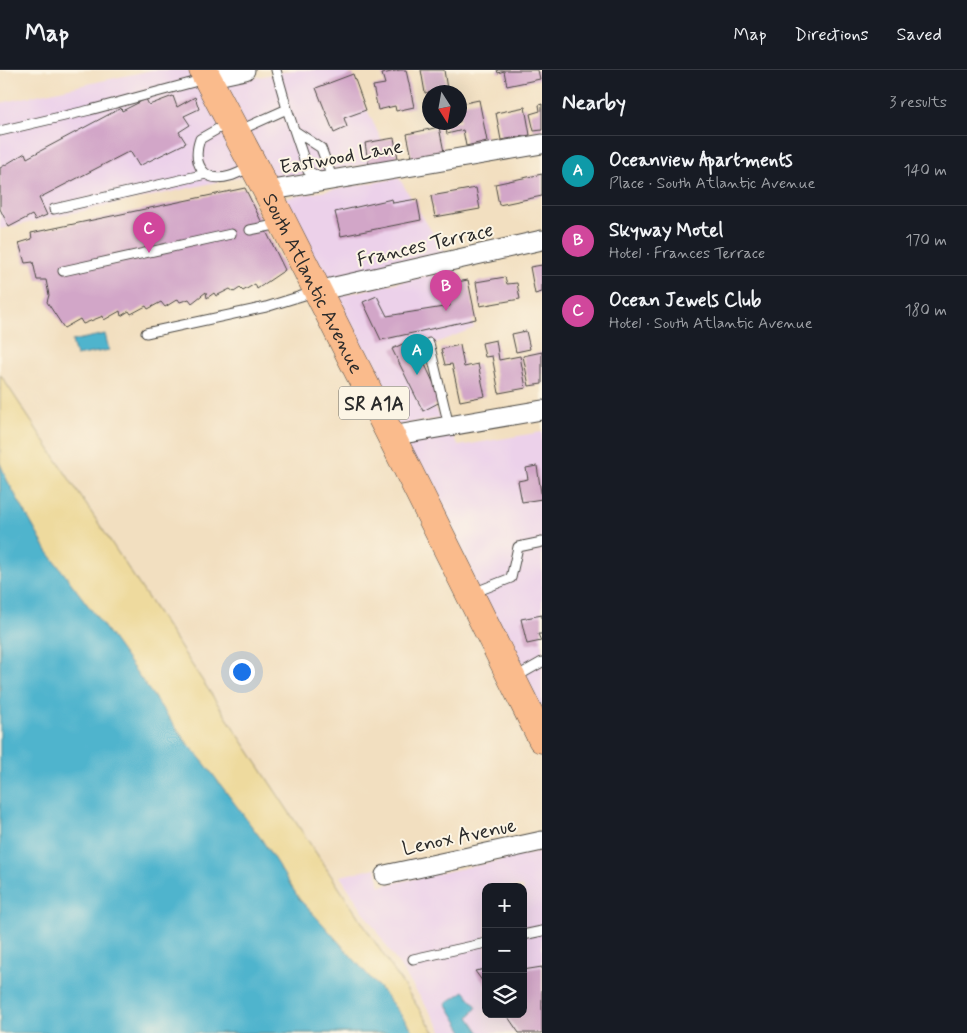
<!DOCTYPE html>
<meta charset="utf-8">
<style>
:root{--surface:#171b24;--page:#20242c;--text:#f1f3f6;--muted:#9ea1a6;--line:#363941;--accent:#c8321e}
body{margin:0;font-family:Mynerve,sans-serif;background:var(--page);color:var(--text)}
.controls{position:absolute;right:15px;bottom:15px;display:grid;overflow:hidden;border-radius:10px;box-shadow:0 5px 20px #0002}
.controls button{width:45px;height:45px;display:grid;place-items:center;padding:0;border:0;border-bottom:1px solid var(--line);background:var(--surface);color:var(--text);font:25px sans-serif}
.compass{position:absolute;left:422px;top:15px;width:45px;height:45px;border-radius:50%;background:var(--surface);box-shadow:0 5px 20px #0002;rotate:169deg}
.you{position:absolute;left:241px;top:601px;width:18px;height:18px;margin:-12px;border:4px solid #fff;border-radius:50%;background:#1a73e8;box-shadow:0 0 0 8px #1a73e833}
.badge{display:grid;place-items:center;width:32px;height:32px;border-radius:50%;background:var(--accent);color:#fff;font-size:16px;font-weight:700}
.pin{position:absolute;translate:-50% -41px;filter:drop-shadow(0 1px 2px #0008)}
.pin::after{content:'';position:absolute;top:26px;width:18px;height:15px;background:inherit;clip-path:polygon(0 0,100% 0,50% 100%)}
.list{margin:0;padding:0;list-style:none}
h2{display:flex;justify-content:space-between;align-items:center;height:65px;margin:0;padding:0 20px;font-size:21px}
h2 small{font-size:16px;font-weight:400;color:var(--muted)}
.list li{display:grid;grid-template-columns:32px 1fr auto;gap:15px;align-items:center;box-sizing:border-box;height:70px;padding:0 20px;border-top:1px solid var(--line)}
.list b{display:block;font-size:19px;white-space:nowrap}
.list p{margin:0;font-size:16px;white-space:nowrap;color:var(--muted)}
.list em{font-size:16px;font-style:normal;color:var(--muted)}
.icon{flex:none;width:28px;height:28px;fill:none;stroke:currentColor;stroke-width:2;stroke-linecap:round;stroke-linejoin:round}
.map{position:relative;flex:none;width:542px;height:963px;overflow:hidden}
header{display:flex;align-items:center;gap:30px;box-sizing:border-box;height:70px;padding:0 25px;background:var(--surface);border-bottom:1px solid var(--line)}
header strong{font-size:24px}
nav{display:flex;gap:28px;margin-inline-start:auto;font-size:18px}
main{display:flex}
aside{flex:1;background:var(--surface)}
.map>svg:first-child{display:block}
</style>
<header>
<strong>Map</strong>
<nav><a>Map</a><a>Directions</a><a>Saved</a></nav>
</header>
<main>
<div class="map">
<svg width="542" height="963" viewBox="0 0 542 963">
<rect width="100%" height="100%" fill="#fcf5e5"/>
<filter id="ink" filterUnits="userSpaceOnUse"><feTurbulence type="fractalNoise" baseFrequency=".02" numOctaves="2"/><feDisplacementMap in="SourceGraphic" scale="10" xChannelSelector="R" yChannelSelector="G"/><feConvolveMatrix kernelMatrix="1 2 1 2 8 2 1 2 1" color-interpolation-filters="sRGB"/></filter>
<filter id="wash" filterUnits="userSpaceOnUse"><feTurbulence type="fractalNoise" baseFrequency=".0096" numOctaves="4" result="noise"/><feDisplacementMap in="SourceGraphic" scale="20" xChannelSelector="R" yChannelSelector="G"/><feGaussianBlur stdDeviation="1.12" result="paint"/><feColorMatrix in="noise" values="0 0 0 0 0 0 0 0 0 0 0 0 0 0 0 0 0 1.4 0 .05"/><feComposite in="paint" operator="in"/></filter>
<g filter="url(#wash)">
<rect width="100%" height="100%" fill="#f2dfc0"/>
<path fill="#ecd1ea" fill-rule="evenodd" d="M152 0H193L249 105 0 159V33Z
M292 0H348L391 90 271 111 221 15Z
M399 108 445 183 321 210 280 129Z
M456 199 461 209 474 258 403 286 441 348 395 356 330 228Z
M542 362V650L404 374 452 365 459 376Z
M542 781V963H444L340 806 376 798 380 816ZM486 817H523V944H486Z"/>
<path fill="#eeda9e" stroke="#8c8264" d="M0 304 435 963H221L0 620Z"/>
<path fill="#4fb4cd" stroke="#3d707c" d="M105 264 109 280 76 286 72 271Z
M0 393 7 410 47 481 99 550 184 669 205 694 262 770 300 830 320 851 383 922 415 963H0Z
M464 921 477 937 469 947 480 963H464L446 933Z"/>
<g id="blocks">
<path fill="#d2a6c8" d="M400 0H406L414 37 396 41 395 36 378 40 373 16 385 14 382 4Z
M421 0H444L447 19 425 23Z
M497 0H538L540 9 507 16 504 1 498 3Z
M353 4 366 40 344 48 347 57 334 63 316 18Z
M173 26 177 37 195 27 199 39 184 46 190 55 179 62 186 73 139 96 130 81 39 128 47 145 35 150 32 145 9 157 0 139V98L25 83 27 88 121 38 122 41 146 29 149 35Z
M479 30 487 71 466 76 463 60 447 64 445 52H460V34Z
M542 34V60L534 61 530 44 540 41 539 35Z
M525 37 530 65 501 70 496 43Z
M439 57 444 82 412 88 407 64Z
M394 68 399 93 369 98 365 73Z
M542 104V126L499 135 495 114Z
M245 118 285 200 257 219 255 214 243 221 240 218 234 222 230 219 216 226 214 223 207 228 206 222 192 233 189 229 180 232 178 229 165 237 161 232 148 239 146 236 131 244 129 241 121 246 120 241 104 250 103 246 83 254 80 249 64 258 47 232 49 225 46 210H37L33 192 25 193 19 173 32 169 31 163Z
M476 118 480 139 435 147 431 126Z
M392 129 393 133 417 129 421 150 341 166 335 142Z
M542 195V222L535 224 530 197Z
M505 207 507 214 517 213 520 229 480 236 476 212Z
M468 210 476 249 381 270 363 232 377 226 387 246 450 236 446 214Z
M526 261 530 279 516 282 512 264Z
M413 269 442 331 423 341 392 279Z
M496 270 499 290 520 286 526 318 499 323 492 286 485 287 482 273Z
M460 275 464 297 478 294 485 326 460 331 452 294 445 295 441 279Z
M542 282V314L529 316 523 286Z
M537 396 542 429 522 432 518 411 528 409 526 398Z
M542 545V564H538L541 571 527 574 521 549Z
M542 897V963H519L506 944H523V900Z
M486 899V916L475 901Z"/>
</g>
</g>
<g filter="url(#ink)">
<use href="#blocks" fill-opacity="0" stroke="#494641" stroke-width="1"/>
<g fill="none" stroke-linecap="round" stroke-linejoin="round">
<defs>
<path id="service" d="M287 39 308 101 323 109
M228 53 200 69C192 92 202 114 230 106 237 104 244 100 251 97
M0 61 90 40 205 9
M238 61 287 39 276 0
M295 61 321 78 333 110
M54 139 206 104
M250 160 280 154
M63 201 231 164
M146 263 266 237 314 222
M429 273 449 356
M473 523 511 508 518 477 542 472
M514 608 542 592
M523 865 542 861
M413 889 486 873"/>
<path id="minor" d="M208 8 245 0
M267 121 542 74
M317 221 542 170
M391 366 542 340
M385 805 542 771"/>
<g id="primary">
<path id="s1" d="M203 0 267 121 391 366 542 669"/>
</g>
</defs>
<use href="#service" stroke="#494641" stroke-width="11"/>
<use href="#minor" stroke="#494641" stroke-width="21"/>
<use href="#primary" stroke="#494641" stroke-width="29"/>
<use href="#service" stroke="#fff" stroke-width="9"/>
<use href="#minor" stroke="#fff" stroke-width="19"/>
<use href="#primary" stroke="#fabb8c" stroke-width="28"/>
</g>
</g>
<g text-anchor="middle" stroke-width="4" stroke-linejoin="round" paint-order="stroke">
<rect fill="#fcf5e5" stroke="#6a6863" stroke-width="1" x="339" y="316.5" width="70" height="33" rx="4"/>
<g font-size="19" font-weight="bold" fill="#2b2b2b">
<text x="374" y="340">SR A1A</text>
</g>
<g font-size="20" fill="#2b2b2b" stroke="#fcf5e5">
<text transform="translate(341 86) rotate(-10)" y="7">Eastwood Lane</text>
<text transform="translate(425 174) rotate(-13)" y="7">Frances Terrace</text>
<text dy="7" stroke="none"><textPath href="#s1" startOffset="240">South Atlantic Avenue</textPath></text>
<text transform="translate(459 766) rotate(-12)" y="7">Lenox Avenue</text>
</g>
</g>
</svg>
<div class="controls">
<button>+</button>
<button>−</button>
<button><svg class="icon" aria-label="layers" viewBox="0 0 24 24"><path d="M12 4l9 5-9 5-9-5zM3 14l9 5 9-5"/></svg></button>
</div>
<svg class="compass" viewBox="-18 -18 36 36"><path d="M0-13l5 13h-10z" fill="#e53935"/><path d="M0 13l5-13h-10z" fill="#9ea1a6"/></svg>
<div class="you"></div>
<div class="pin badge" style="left:417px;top:305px;background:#0f9aa8">A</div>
<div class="pin badge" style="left:446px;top:241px;background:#d1479c">B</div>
<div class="pin badge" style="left:149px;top:183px;background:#d1479c">C</div>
</div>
<aside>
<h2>Nearby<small>3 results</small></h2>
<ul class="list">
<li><span class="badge" style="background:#0f9aa8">A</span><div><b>Oceanview Apartments</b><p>Place · South Atlantic Avenue</p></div><em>140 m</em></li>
<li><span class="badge" style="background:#d1479c">B</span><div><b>Skyway Motel</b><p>Hotel · Frances Terrace</p></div><em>170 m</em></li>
<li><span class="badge" style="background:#d1479c">C</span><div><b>Ocean Jewels Club</b><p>Hotel · South Atlantic Avenue</p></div><em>180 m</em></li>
</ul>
</aside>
</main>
